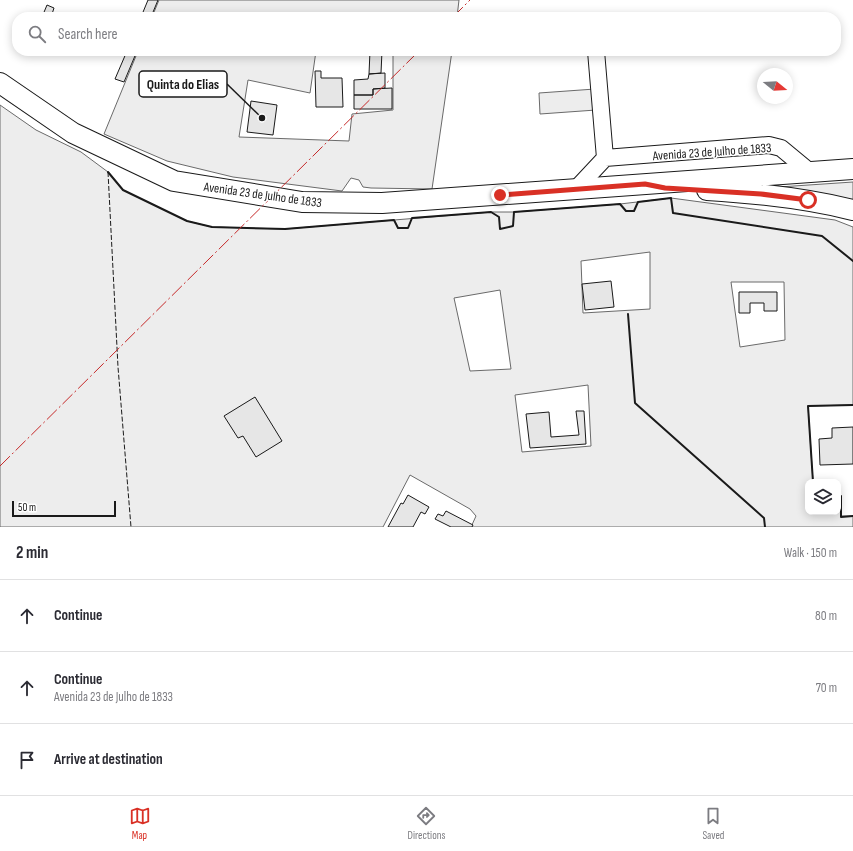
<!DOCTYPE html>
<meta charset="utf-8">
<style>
:root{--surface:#fff;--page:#f7f7f7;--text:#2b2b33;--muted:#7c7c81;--line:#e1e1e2;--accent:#d93025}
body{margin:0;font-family:"Sofia Sans Condensed",sans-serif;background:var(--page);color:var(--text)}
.controls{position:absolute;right:12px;bottom:12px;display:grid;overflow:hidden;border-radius:8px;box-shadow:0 2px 10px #0003}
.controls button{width:36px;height:36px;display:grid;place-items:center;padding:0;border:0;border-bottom:1px solid var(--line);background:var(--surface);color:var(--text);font:20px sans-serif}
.compass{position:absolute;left:757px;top:68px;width:36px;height:36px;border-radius:50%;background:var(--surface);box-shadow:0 2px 10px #0003;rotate:108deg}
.scale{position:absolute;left:12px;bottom:10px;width:104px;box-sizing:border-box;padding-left:4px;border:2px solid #1a1a1a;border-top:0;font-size:11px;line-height:14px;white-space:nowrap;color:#1a1a1a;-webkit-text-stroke:3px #fff;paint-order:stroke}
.stop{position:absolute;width:12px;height:12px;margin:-9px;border:3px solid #d93025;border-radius:50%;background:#fff}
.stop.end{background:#d93025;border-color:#fff;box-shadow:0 1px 4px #0008}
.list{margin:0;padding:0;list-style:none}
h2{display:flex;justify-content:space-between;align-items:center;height:52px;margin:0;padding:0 16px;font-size:17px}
h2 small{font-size:13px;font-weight:400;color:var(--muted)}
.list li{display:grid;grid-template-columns:26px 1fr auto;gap:12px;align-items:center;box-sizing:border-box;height:72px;padding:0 16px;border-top:1px solid var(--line)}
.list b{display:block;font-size:15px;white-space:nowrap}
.list p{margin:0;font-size:13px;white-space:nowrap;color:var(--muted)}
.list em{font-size:13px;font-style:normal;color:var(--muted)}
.icon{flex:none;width:22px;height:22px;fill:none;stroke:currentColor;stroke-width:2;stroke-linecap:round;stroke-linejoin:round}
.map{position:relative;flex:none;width:853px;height:527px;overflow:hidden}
.search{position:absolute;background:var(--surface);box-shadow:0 2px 10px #0003;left:12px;right:12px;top:12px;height:44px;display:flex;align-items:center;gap:10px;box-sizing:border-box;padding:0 14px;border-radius:16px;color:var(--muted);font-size:15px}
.sheet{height:268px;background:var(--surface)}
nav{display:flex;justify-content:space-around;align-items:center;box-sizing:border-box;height:56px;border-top:1px solid var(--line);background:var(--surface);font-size:11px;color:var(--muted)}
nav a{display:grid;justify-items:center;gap:2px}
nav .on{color:var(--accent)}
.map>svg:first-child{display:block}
</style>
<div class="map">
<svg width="853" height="527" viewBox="0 0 853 527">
<rect width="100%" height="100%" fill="#fff"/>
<path fill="#ededed" stroke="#6a6a6a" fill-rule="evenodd" d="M159 0H459L457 17H152Z
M138 51H316L310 93 248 80 239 137 349 141 352 114 393 110V51H452L432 189 371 188 363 187 359 180 351 178 342 191 233 177 167 161 104 134Z
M595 89 596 110 540 114 539 93Z
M0 105 36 130 81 152 108 172 123 190 187 221 212 227 285 229 491 212H514L620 204 671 198 835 220 853 227V405L808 406 813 482H808V512H838V496H841V516H853V527H471L476 516 470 509 410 475 383 527H0ZM650 252V309L583 313 581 261ZM731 282H784L785 340 740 347ZM500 290 511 369 470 371 454 298ZM588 385 591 446 522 452 515 395Z
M853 182V205L779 187Z"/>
<path fill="#e6e6e6" stroke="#1a1a1a" d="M148 0H158L151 17H141Z
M47 5 54 8 51 17H42Z
M127 51H137L124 82 115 79Z
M370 51H382L381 73 369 74Z
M315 71H321V78H342L343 107H316Z
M385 73V88L373 89V95H354V80L368 79 369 74Z
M392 88V109H354V95H373V89Z
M251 101 277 105 273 135 247 132Z
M611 281 614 307 585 310 582 284Z
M739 292H777V311H764V303H750V313H739Z
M255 397 282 441 256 457 243 436 238 438 224 416Z
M576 411H584L586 444 530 448 526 414 549 412 551 437 579 435Z
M853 427V464L820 465 819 439 832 438V428Z
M408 495 429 507 425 514 421 512 413 527H388L401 503 403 504Z
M446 511 473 525 472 527H451L435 519 438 514 443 516Z"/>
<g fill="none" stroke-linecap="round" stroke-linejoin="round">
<defs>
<path id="minor" d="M596 51 605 158
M576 189 605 158 769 145 781 148 810 172"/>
<path id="major" d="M0 83 73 133 174 181 302 202 382 203 853 169
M707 190C757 193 805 198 853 210"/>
</defs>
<use href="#minor" stroke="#1a1a1a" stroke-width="18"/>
<use href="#major" stroke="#1a1a1a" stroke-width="22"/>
<use href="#minor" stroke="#fff" stroke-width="16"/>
<use href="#major" stroke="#fff" stroke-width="20"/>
<path stroke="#1a1a1a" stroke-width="1" stroke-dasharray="5 2" stroke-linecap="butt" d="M108 172 118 367 131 527"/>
<path stroke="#1a1a1a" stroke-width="2" d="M108 172 123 190 187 221 212 227 285 229 394 220 398 228H408L412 218 491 212 499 217 500 229 513 226 514 212 620 204 626 211H634L638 202 671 198 673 213 822 236 853 261
M628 314 635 403 764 518 765 527
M813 482 808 406 853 405
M838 496H841V517L853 516"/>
<path stroke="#c62828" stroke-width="1" stroke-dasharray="14 3 2 3" stroke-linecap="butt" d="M453 17 470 0
M0 466 419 51"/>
</g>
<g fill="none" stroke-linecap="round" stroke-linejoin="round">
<path stroke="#d93025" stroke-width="5" d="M500 195 645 184 665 188 761 194 808 200"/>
</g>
<g text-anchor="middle" stroke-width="3" stroke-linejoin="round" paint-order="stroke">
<g font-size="13" fill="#1a1a1a" stroke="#fff">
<text transform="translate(712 151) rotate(-4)" y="5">Avenida 23 de Julho de 1833</text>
<text transform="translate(263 194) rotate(8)" y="5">Avenida 23 de Julho de 1833</text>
</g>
</g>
<path fill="none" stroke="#1a1a1a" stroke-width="1.5" d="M262 118L227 84"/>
<circle fill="#1a1a1a" stroke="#fff" stroke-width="1.5" cx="262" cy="118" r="4"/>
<rect fill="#fff" stroke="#1a1a1a" stroke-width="1.5" x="139" y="71" width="88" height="26" rx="4"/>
<g font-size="14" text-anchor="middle" font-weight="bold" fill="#1a1a1a">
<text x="183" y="89">Quinta do Elias</text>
</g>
</svg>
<div class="controls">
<button><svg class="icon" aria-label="layers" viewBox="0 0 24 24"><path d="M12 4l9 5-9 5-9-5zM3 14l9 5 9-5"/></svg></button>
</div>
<svg class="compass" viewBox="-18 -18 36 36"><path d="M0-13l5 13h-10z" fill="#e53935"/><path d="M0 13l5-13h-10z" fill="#7c7c81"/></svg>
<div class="scale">50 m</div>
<div class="stop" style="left:808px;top:200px"></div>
<div class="stop end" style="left:500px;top:195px"></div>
<div class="search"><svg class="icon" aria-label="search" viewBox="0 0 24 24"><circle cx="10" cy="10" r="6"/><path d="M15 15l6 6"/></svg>Search here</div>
</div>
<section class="sheet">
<h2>2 min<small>Walk · 150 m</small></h2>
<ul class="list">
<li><svg class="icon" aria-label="ahead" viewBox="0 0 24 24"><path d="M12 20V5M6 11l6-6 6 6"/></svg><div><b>Continue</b></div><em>80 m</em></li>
<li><svg class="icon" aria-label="ahead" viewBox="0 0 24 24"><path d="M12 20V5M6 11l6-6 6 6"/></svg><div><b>Continue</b><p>Avenida 23 de Julho de 1833</p></div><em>70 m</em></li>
<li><svg class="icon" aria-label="arrive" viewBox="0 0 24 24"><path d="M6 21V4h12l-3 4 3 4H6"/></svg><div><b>Arrive at destination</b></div></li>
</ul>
</section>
<nav>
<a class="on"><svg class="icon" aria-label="map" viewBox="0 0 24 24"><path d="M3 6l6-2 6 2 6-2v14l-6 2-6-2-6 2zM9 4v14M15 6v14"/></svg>Map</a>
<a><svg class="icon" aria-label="directions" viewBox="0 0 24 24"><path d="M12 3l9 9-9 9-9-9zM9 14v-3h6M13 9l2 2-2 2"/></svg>Directions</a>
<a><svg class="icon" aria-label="saved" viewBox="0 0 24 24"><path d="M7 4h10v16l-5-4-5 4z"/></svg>Saved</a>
</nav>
